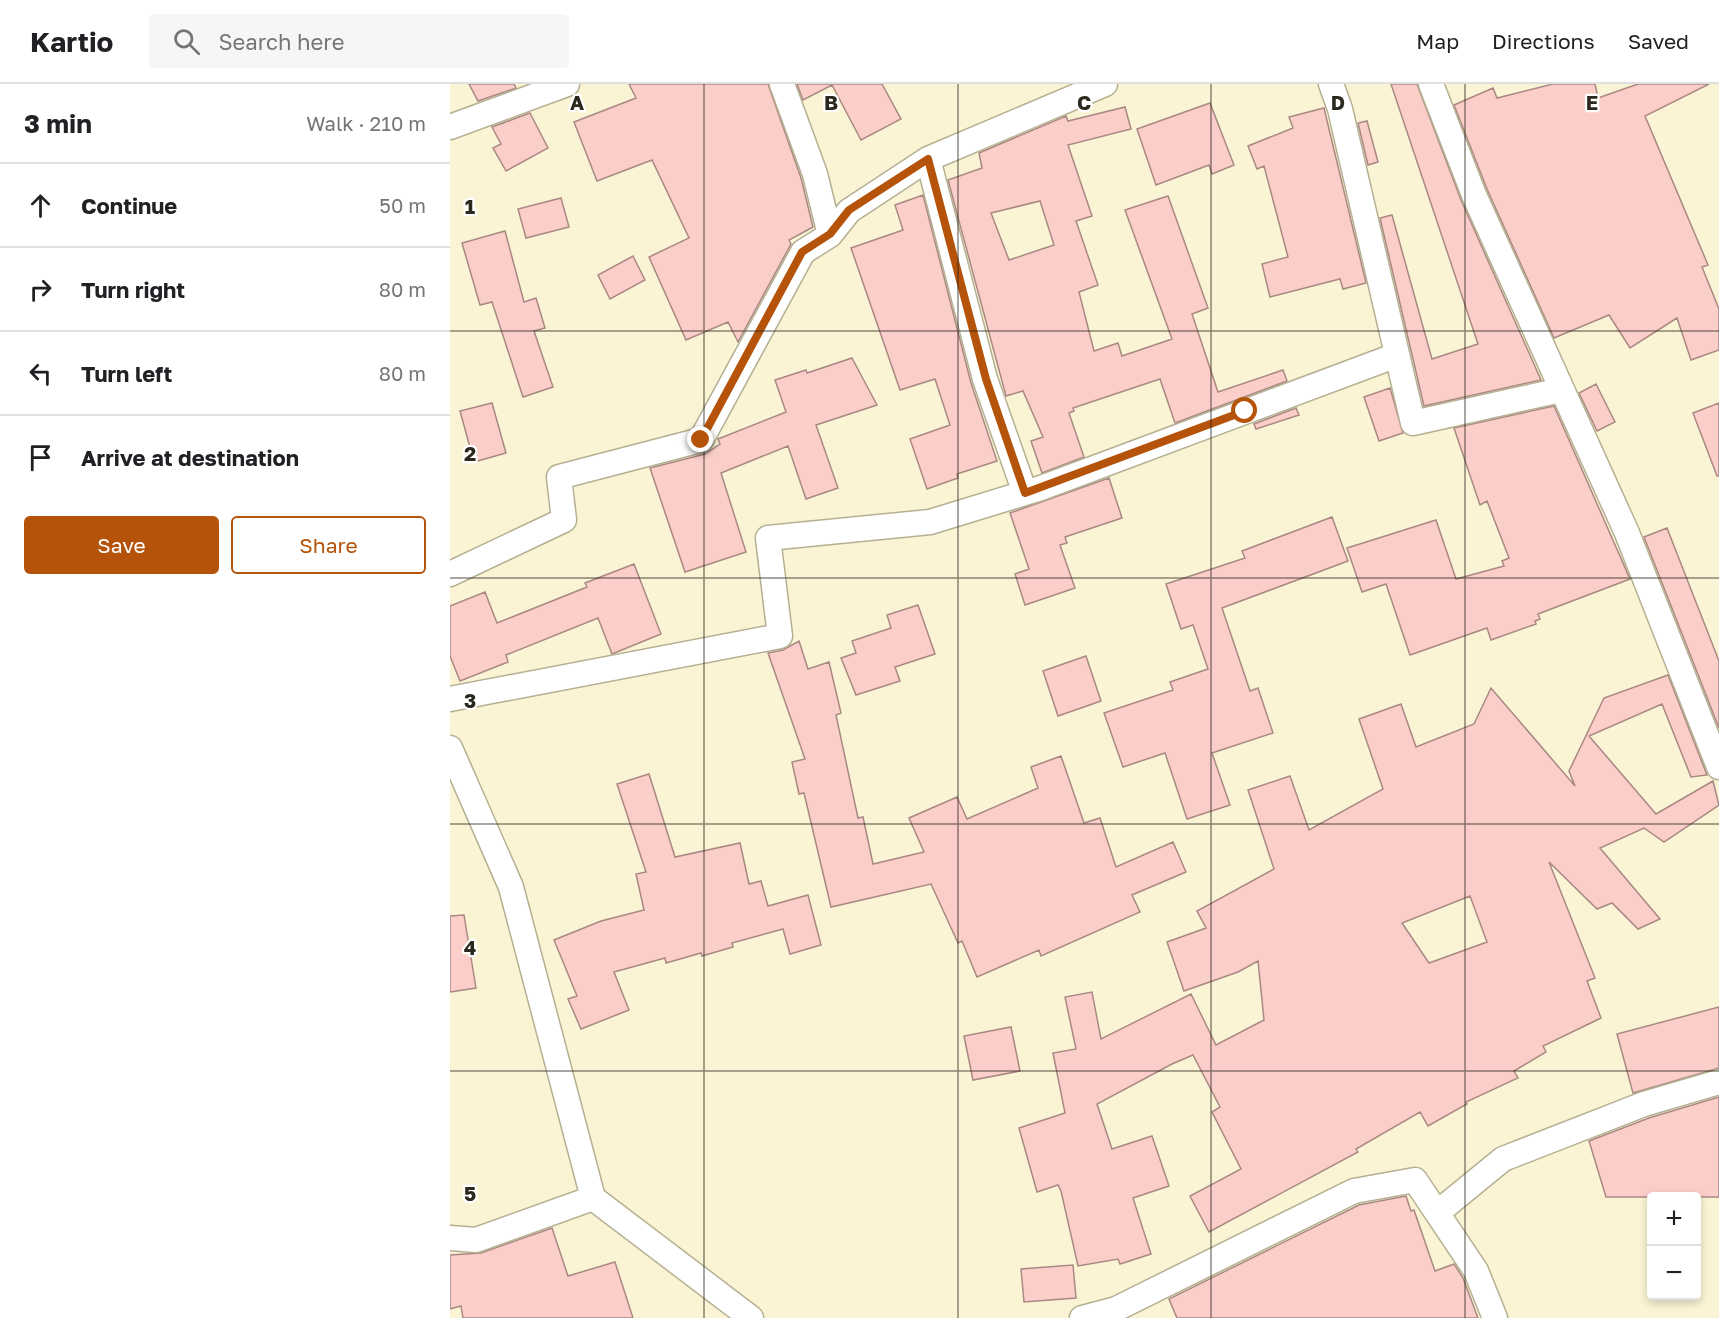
<!DOCTYPE html>
<meta charset="utf-8">
<style>
:root{--surface:#fff;--page:#f6f6f6;--text:#202124;--muted:#757577;--line:#e0e0e0;--accent:#b45309}
body{margin:0;font-family:"Golos Text",sans-serif;background:var(--page);color:var(--text)}
.controls{position:absolute;right:18px;bottom:18px;display:grid;overflow:hidden;border-radius:6px;box-shadow:0 3px 9px #0003}
.controls button{width:54px;height:54px;display:grid;place-items:center;padding:0;border:0;border-bottom:2px solid var(--line);background:var(--surface);color:var(--text);font:30px sans-serif}
.stop{position:absolute;width:18px;height:18px;margin:-14px;border:4px solid #b45309;border-radius:50%;background:#fff}
.stop.end{background:#b45309;border-color:#fff;box-shadow:0 2px 6px #0008}
.list{margin:0;padding:0;list-style:none}
h2{display:flex;justify-content:space-between;align-items:center;height:78px;margin:0;padding:0 24px;font-size:26px}
h2 small{font-size:20px;font-weight:400;color:var(--muted)}
.list li{display:grid;grid-template-columns:39px 1fr auto;gap:18px;align-items:center;box-sizing:border-box;height:84px;padding:0 24px;border-top:2px solid var(--line)}
.list b{display:block;font-size:22px;white-space:nowrap}
.list em{font-size:20px;font-style:normal;color:var(--muted)}
.actions{display:flex;gap:12px;padding:18px 24px}
.actions a{flex:1;padding:14px 0;border:2px solid var(--accent);border-radius:6px;text-align:center;font-size:21px;color:var(--accent)}
.actions .main{background:var(--accent);color:#fff}
.icon{flex:none;width:33px;height:33px;fill:none;stroke:currentColor;stroke-width:2;stroke-linecap:round;stroke-linejoin:round}
.map{position:relative;flex:none;width:1269px;height:1234px;overflow:hidden}
header{display:flex;align-items:center;gap:36px;box-sizing:border-box;height:84px;padding:0 30px;background:var(--surface);border-bottom:2px solid var(--line)}
header strong{font-size:28px}
nav{display:flex;gap:33px;margin-inline-start:auto;font-size:21px}
.search{width:420px;height:54px;background:var(--page);display:flex;align-items:center;gap:15px;box-sizing:border-box;padding:0 21px;border-radius:6px;color:var(--muted);font-size:22px}
main{display:flex}
aside{flex:1;background:var(--surface)}
.map>svg:first-child{display:block}
</style>
<header>
<strong>Kartio</strong>
<div class="search"><svg class="icon" aria-label="search" viewBox="0 0 24 24"><circle cx="10" cy="10" r="6"/><path d="M15 15l6 6"/></svg>Search here</div>
<nav><a>Map</a><a>Directions</a><a>Saved</a></nav>
</header>
<main>
<aside>
<h2>3 min<small>Walk · 210 m</small></h2>
<ul class="list">
<li><svg class="icon" aria-label="ahead" viewBox="0 0 24 24"><path d="M12 20V5M6 11l6-6 6 6"/></svg><div><b>Continue</b></div><em>50 m</em></li>
<li><svg class="icon" aria-label="right" viewBox="0 0 24 24"><path d="M7 20v-9h11M14 6l5 5-5 5"/></svg><div><b>Turn right</b></div><em>80 m</em></li>
<li><svg class="icon" aria-label="left" viewBox="0 0 24 24"><path d="M17 20v-9H6M10 6l-5 5 5 5"/></svg><div><b>Turn left</b></div><em>80 m</em></li>
<li><svg class="icon" aria-label="arrive" viewBox="0 0 24 24"><path d="M6 21V4h12l-3 4 3 4H6"/></svg><div><b>Arrive at destination</b></div></li>
</ul>
<div class="actions"><a class="main">Save</a><a>Share</a></div>
</aside>
<div class="map">
<svg width="1269" height="1234" viewBox="0 0 1269 1234">
<rect width="100%" height="100%" fill="#faf4d5"/>
<path fill="#fbcec9" stroke="#a98884" stroke-width="1.5" fill-rule="evenodd" d="M19 0H64L66 4 28 17Z
M179 0H318L351 94 363 143 339 156 341 160 288 258 278 238 236 256 199 173 239 154 202 76 147 97 124 38 186 14Z
M347 0H432L451 35 411 56 382 1 353 16Z
M941 0H967L1011 116 1091 296 974 322 930 134 942 131 982 275 1028 260Z
M1103 0H1145L1148 14 1188 0H1259L1195 32 1258 181 1252 183 1269 225V266L1241 276 1227 234 1180 264 1159 231 1104 254 1037 105 1004 21 1043 4 1047 14Z
M760 19 784 81 762 90 759 81 706 101 687 45Z
M675 23 681 45 618 61 642 132 626 137 648 201 629 208 644 267 668 259 672 272 722 255 675 126 718 112 758 224 742 230 768 308 833 286 837 297 725 339 710 295 623 324 624 327 619 329 634 373 592 389 581 357 593 353 573 307 556 312 498 96 532 84 529 69 616 32 618 37ZM590 117 604 161 559 176 541 129Z
M874 24 916 199 893 205 890 195 820 213 812 180 838 173 814 82 807 85 798 62 843 44 839 33Z
M80 29 98 64 56 87 43 64 51 60 42 43Z
M917 37 928 78 918 81 908 39Z
M473 111 521 299 547 377 507 390 508 394 477 405 460 355 500 341 485 295 450 306 401 164 453 146 445 121Z
M111 114 119 143 76 154 68 125Z
M55 147 74 218 86 214 95 244 84 247 103 303 73 313 42 218 30 221 12 159Z
M183 172 195 196 160 215 148 191Z
M402 274 427 321 366 341 388 404 356 415 338 362 271 389 296 468 235 488 200 384 255 370 270 360 268 355 336 328 325 296 356 286 357 289Z
M1146 300 1165 338 1147 347 1129 309Z
M940 304 953 349 929 357 914 313Z
M42 319 56 369 24 378 10 327Z
M1269 319V392H1267L1243 329Z
M1104 322 1180 495 1088 530 1090 535 1085 537 1086 540 1041 556 1037 544 960 571 936 500 912 508 897 464 986 436 1006 495 1054 482 1052 477 1059 474 1037 417 1030 421 1004 344Z
M846 324 849 331 806 345 804 340Z
M659 394 672 434 615 453 617 459 610 461 625 504 575 521 565 490 579 485 560 429Z
M882 433 898 477 772 524 800 607 808 604 823 649 762 669 780 721 737 735 715 669 673 683 654 629 723 606 720 598 758 585 743 541 731 545 716 500 795 474 792 467Z
M1217 444 1269 577V644L1194 453Z
M184 480 211 550 162 570 148 534 56 571 58 578 10 597 0 572V522L35 508 47 539 137 503 135 499Z
M468 521 485 570 445 583 450 597 406 611 391 574 406 569 402 557 441 544 437 531Z
M349 557 358 585 379 578 391 629 386 631 408 734 413 733 423 780 474 768 459 734 507 713 517 735 588 704 581 683 611 672 634 739 650 734 666 783 723 758 736 788 682 811 690 828 591 872 589 866 527 893 512 857 508 859 481 800 381 823 354 709 349 710 342 678 355 675 318 569 333 566Z
M636 572 651 617 608 632 593 587Z
M1218 591 1257 691 1241 693 1212 620 1139 652 1206 730 1263 697 1269 721 1214 758 1194 744 1150 764 1210 835 1188 845 1162 819 1147 825 1099 778 1145 894 1137 897 1151 934 1093 962 1096 968 1064 987 1068 994 1016 1018 1017 1020 978 1042 970 1028 906 1065 908 1068 759 1148 740 1112 791 1085 762 1028 770 1023 743 971 722 980 647 1020 662 1065 702 1052 719 1102 683 1114 701 1170 670 1180 668 1175 628 1182 611 1107 608 1101 587 1108 569 1044 615 1029 603 969 626 965 615 913 642 908 651 955 741 910 766 961 814 936 808 877 788 888 734 907 717 858 756 844 747 827 824 785 798 706 840 692 859 746 933 705 909 635 951 620 966 663 1024 640 1041 604 1125 702 1119 687 1154 614ZM1020 812 1037 858 979 879 952 839Z
M199 690 225 773 290 759 299 800 311 797 318 822 358 811 371 861 340 870 333 845 282 859 283 863 252 872 251 869 216 879 215 874 164 888 179 926 131 945 118 915 127 912 104 856 151 837 194 826 186 790 196 788 167 700Z
M14 831 26 904 0 908V832Z
M1269 923V984L1183 1009 1167 950Z
M561 943 570 987 523 996 514 952Z
M1269 1013V1113H1156L1139 1057 1199 1034Z
M956 1112 961 1127 964 1126 985 1187 1004 1180 1013 1194 1028 1234H727L719 1215 909 1121Z
M102 1144 118 1192 165 1178 183 1234H13L11 1222 0 1225V1171L31 1169Z
M623 1181 626 1214 574 1218 571 1185Z"/>
<g fill="none" stroke-linecap="round" stroke-linejoin="round">
<defs>
<path id="street" d="M332 0 365 90 380 151 399 127 478 75 655 0
M881 0 890 25 963 339 1111 306
M981 0 1024 111 1177 449 1269 683
M0 43 117 0
M478 75 535 295 575 409
M0 490 114 436 109 393 251 356 353 168 380 151
M0 615 330 552 318 454 480 438 591 404 947 271
M0 664 61 803 143 1114
M987 1129 1053 1075 1194 1020 1269 998
M0 1154 26 1156 143 1114 301 1234
M632 1234 666 1225 904 1107 965 1096 1026 1187 1045 1234"/>
</defs>
<use href="#street" stroke="#b6b093" stroke-width="27"/>
<use href="#street" stroke="#fff" stroke-width="24"/>
</g>
<g fill="none" stroke-linecap="round" stroke-linejoin="round">
<path stroke="#b45309" stroke-width="8" d="M251 356 352 168 380 150 399 126 478 75 536 295 575 409 795 327"/>
</g>
<path fill="none" stroke="#2b281d" stroke-width="1.5" stroke-opacity="0.55" d="M254 0V1234M508 0V1234M761 0V1234M1015 0V1234M0 247H1269M0 494H1269M0 740H1269M0 987H1269"/>
<g font-size="20" text-anchor="middle" font-weight="bold" fill="#2b281d" stroke="#fff" stroke-width="4.5" stroke-linejoin="round" paint-order="stroke">
<text x="127" y="26">A</text>
<text x="381" y="26">B</text>
<text x="634" y="26">C</text>
<text x="888" y="26">D</text>
<text x="1142" y="26">E</text>
<text x="20" y="130">1</text>
<text x="20" y="377">2</text>
<text x="20" y="624">3</text>
<text x="20" y="871">4</text>
<text x="20" y="1117">5</text>
</g>
</svg>
<div class="controls">
<button>+</button>
<button>−</button>
</div>
<div class="stop" style="left:795px;top:327px"></div>
<div class="stop end" style="left:251px;top:356px"></div>
</div>
</main>
